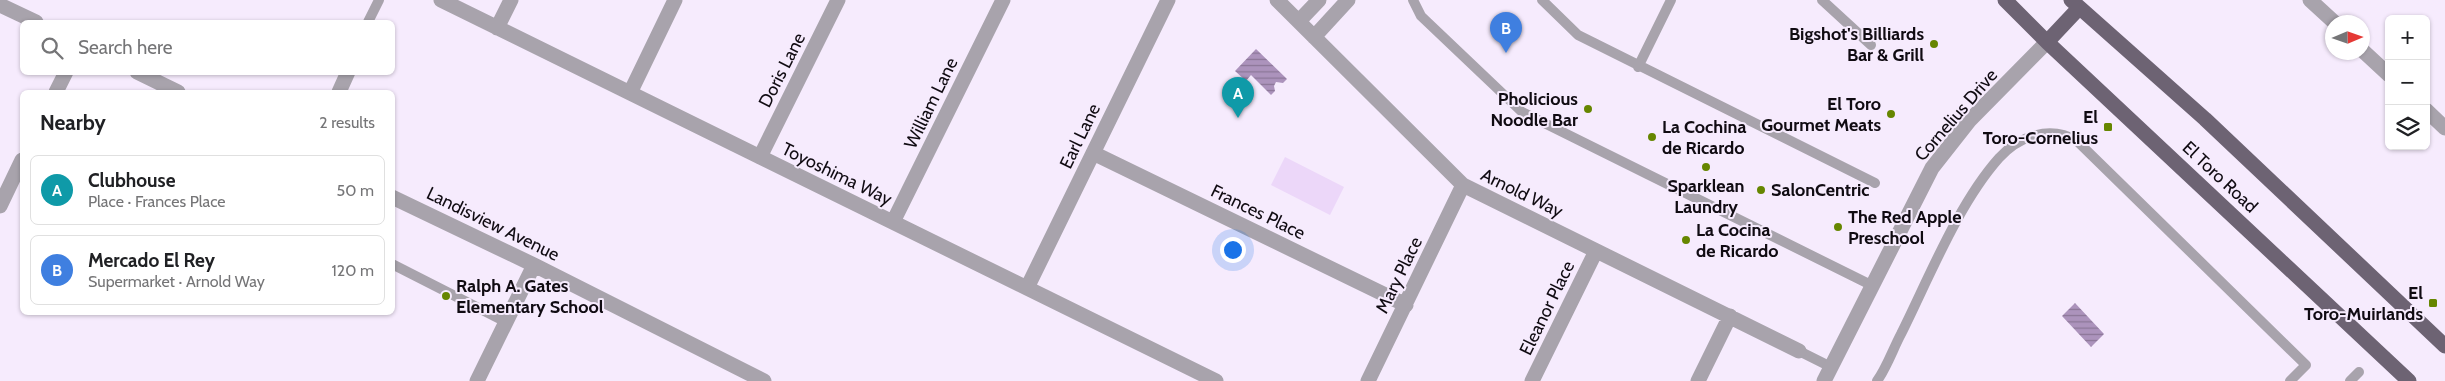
<!DOCTYPE html>
<meta charset="utf-8">
<style>
:root{--surface:#fff;--page:#f2f2f2;--text:#202124;--muted:#757577;--line:#e0e0e0;--accent:#b45309}
body{margin:0;font-family:Cabin,sans-serif;background:var(--page);color:var(--text)}
.controls{position:absolute;right:15px;top:15px;display:grid;overflow:hidden;border-radius:8px;box-shadow:0 1px 4px #0004}
.controls button{width:45px;height:45px;display:grid;place-items:center;padding:0;border:0;border-bottom:1px solid var(--line);background:var(--surface);color:var(--text);font:25px sans-serif}
.compass{position:absolute;left:2325px;top:15px;width:45px;height:45px;border-radius:50%;background:var(--surface);box-shadow:0 1px 4px #0004;rotate:88deg}
.you{position:absolute;left:1232px;top:249px;width:18px;height:18px;margin:-12px;border:4px solid #fff;border-radius:50%;background:#1a73e8;box-shadow:0 0 0 8px #1a73e833}
.badge{display:grid;place-items:center;width:32px;height:32px;border-radius:50%;background:var(--accent);color:#fff;font-size:16px;font-weight:700}
.pin{position:absolute;translate:-50% -41px;filter:drop-shadow(0 1px 2px #0008)}
.pin::after{content:'';position:absolute;top:26px;width:18px;height:15px;background:inherit;clip-path:polygon(0 0,100% 0,50% 100%)}
.list{margin:0;padding:0;list-style:none}
h2{display:flex;justify-content:space-between;align-items:center;height:65px;margin:0;padding:0 20px;font-size:21px}
h2 small{font-size:16px;font-weight:400;color:var(--muted)}
.list li{display:grid;grid-template-columns:32px 1fr auto;gap:15px;align-items:center;box-sizing:border-box;height:70px;margin:0 10px 10px;padding:0 10px;border:1px solid var(--line);border-radius:8px}
.list b{display:block;font-size:19px;white-space:nowrap}
.list p{margin:0;font-size:16px;white-space:nowrap;color:var(--muted)}
.list em{font-size:16px;font-style:normal;color:var(--muted)}
.icon{flex:none;width:28px;height:28px;fill:none;stroke:currentColor;stroke-width:2;stroke-linecap:round;stroke-linejoin:round}
.map{position:relative;flex:none;width:2445px;height:381px;overflow:hidden}
.search{position:absolute;background:var(--surface);box-shadow:0 1px 4px #0004;left:20px;top:20px;width:375px;height:55px;display:flex;align-items:center;gap:12px;box-sizing:border-box;padding:0 18px;border-radius:8px;color:var(--muted);font-size:19px}
.panel{position:absolute;background:var(--surface);box-shadow:0 1px 4px #0004;left:20px;top:90px;width:375px;height:225px;border-radius:8px}
.map>svg:first-child{display:block}
</style>
<div class="map">
<svg width="2445" height="381" viewBox="0 0 2445 381">
<defs>
<pattern id="water-rules" width="6" height="5" patternUnits="userSpaceOnUse" patternTransform="scale(1.25)"><rect width="6" height="5" fill="#ac93bc"/><path d="M0 2.5h6" fill="none" stroke="#8b7697"/></pattern>
</defs>
<rect width="100%" height="100%" fill="#f6ebfd"/>
<path fill="#ecd7f9" d="M1285 157 1344 187 1330 215 1271 185Z"/>
<path fill="url(#water-rules)" d="M1256 49 1287 79 1283 83 1276 82 1274 86 1275 91 1271 95 1251 75 1246 81 1235 71Z
M2075 303 2104 334 2091 347 2062 316Z"/>
<g fill="none" stroke-linecap="round" stroke-linejoin="round">
<path stroke="#a8a3ac" stroke-width="10" d="M1413 0 1421 16 1522 112 1871 285
M1542 0 1578 35 1875 183
M1822 0 1871 45
M368 22 379 0
M1638 67 1671 0
M392 264 506 322
M1799 351 1831 367
M1877 381C1887 367 1893 349 1901 334 1929 278 1958 204 1999 158 2019 136 2050 125 2077 141L2306 365 2290 381
M2350 381 2359 372"/>
<path stroke="#a8a3ac" stroke-width="15" d="M441 0 1216 381
M1277 0 1463 185 1799 351
M2310 0 2334 22
M0 5 36 22
M1299 21 1319 0
M497 28 511 0
M1314 37 1348 0
M2362 50 2389 75
M137 72 178 92
M56 92 66 72
M339 92 348 72
M630 93 675 0
M2426 110 2445 128
M1093 153 1406 305
M760 157 838 0
M392 197 534 265 764 381
M0 206 22 160
M893 222 1003 0
M1027 288 1168 0
M477 381 534 265
M1368 381 1463 185
M1532 381 1596 251
M1698 381 1730 316
M1824 381 1932 168 1969 121 2047 42"/>
<path stroke="#6d6373" stroke-width="15" d="M2005 0 2047 42 2409 381
M2071 0 2205 119 2445 346
M2047 42 2079 8"/>
</g>
<g fill="#668600" stroke="#f6ebfd" stroke-width="2">
<circle cx="1934" cy="44" r="5"/>
<circle cx="1588" cy="109" r="5"/>
<circle cx="1891" cy="114" r="5"/>
<rect x="2103" y="122" width="10" height="10" rx="2.5"/>
<circle cx="1652" cy="137" r="5"/>
<circle cx="1706" cy="167" r="5"/>
<circle cx="1761" cy="190" r="5"/>
<circle cx="1838" cy="227" r="5"/>
<circle cx="1686" cy="240" r="5"/>
<circle cx="446" cy="296" r="5"/>
<rect x="2428" y="298" width="10" height="10" rx="2.5"/>
</g>
<g text-anchor="middle" stroke-width="4" stroke-linejoin="round" paint-order="stroke">
<g font-size="18" font-weight="bold" fill="#100b12" stroke="#f6ebfd" text-anchor="end">
<text x="1924" y="40">Bigshot's Billiards<tspan x="1924" dy="21">Bar &amp; Grill</tspan></text>
<text x="1578" y="105">Pholicious<tspan x="1578" dy="21">Noodle Bar</tspan></text>
<text x="1881" y="110">El Toro<tspan x="1881" dy="21">Gourmet Meats</tspan></text>
<text x="2098" y="123">El<tspan x="2098" dy="21">Toro-Cornelius</tspan></text>
<text x="1662" y="133" text-anchor="start">La Cochina<tspan x="1662" dy="21">de Ricardo</tspan></text>
<text x="1706" y="192" text-anchor="middle">Sparklean<tspan x="1706" dy="21">Laundry</tspan></text>
<text x="1771" y="196" text-anchor="start">SalonCentric</text>
<text x="1848" y="223" text-anchor="start">The Red Apple<tspan x="1848" dy="21">Preschool</tspan></text>
<text x="1696" y="236" text-anchor="start">La Cocina<tspan x="1696" dy="21">de Ricardo</tspan></text>
<text x="456" y="292" text-anchor="start">Ralph A. Gates<tspan x="456" dy="21">Elementary School</tspan></text>
<text x="2423" y="299">El<tspan x="2423" dy="21">Toro-Muirlands</tspan></text>
</g>
<g font-size="18" fill="#100b12" stroke="#f6ebfd">
<text transform="translate(782 70) rotate(-63)" y="6">Doris Lane</text>
<text transform="translate(931 103) rotate(-64)" y="6">William Lane</text>
<text transform="translate(1956 115) rotate(-49)" y="6">Cornelius Drive</text>
<text transform="translate(1080 136) rotate(-64)" y="6">Earl Lane</text>
<text transform="translate(837 174) rotate(26)" y="6">Toyoshima Way</text>
<text transform="translate(2220 177) rotate(43)" y="6">El Toro Road</text>
<text transform="translate(1522 193) rotate(26)" y="6">Arnold Way</text>
<text transform="translate(1258 212) rotate(26)" y="6">Frances Place</text>
<text transform="translate(493 224) rotate(26)" y="6">Landisview Avenue</text>
<text transform="translate(1399 275) rotate(-64)" y="6">Mary Place</text>
<text transform="translate(1547 308) rotate(-64)" y="6">Eleanor Place</text>
</g>
</g>
</svg>
<div class="controls">
<button>+</button>
<button>−</button>
<button><svg class="icon" aria-label="layers" viewBox="0 0 24 24"><path d="M12 4l9 5-9 5-9-5zM3 14l9 5 9-5"/></svg></button>
</div>
<svg class="compass" viewBox="-18 -18 36 36"><path d="M0-13l5 13h-10z" fill="#e53935"/><path d="M0 13l5-13h-10z" fill="#757577"/></svg>
<div class="you"></div>
<div class="pin badge" style="left:1238px;top:118px;background:#0f9aa8">A</div>
<div class="pin badge" style="left:1506px;top:53px;background:#3f7fe0">B</div>
<div class="search"><svg class="icon" aria-label="search" viewBox="0 0 24 24"><circle cx="10" cy="10" r="6"/><path d="M15 15l6 6"/></svg>Search here</div>
<section class="panel">
<h2>Nearby<small>2 results</small></h2>
<ul class="list">
<li><span class="badge" style="background:#0f9aa8">A</span><div><b>Clubhouse</b><p>Place · Frances Place</p></div><em>50 m</em></li>
<li><span class="badge" style="background:#3f7fe0">B</span><div><b>Mercado El Rey</b><p>Supermarket · Arnold Way</p></div><em>120 m</em></li>
</ul>
</section>
</div>
